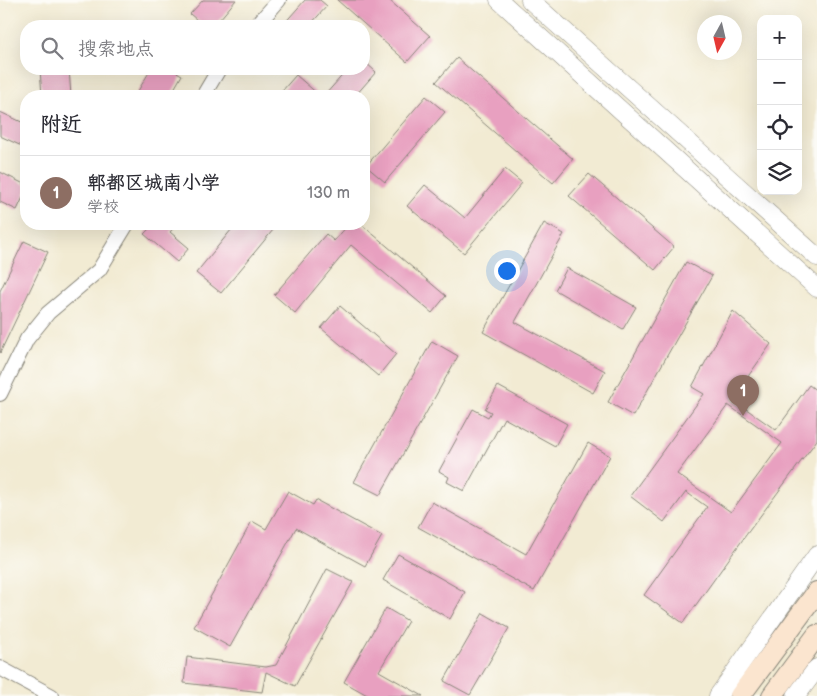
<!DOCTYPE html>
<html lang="zh">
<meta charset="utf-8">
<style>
:root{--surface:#fff;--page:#f7f7f7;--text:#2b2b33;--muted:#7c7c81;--line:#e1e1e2;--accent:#c8321e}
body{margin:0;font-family:"Balsamiq Sans","LXGW WenKai TC",sans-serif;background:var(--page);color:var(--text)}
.controls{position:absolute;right:15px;top:15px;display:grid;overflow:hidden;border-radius:10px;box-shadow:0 5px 20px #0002}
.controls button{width:45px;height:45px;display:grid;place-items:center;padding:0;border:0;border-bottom:1px solid var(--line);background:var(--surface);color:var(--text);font:25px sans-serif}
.compass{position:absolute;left:697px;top:15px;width:45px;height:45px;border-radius:50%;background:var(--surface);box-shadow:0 5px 20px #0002;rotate:188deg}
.you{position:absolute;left:506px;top:270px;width:18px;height:18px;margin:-12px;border:4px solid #fff;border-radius:50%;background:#1a73e8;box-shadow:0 0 0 8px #1a73e833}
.badge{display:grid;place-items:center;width:32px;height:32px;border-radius:50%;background:var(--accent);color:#fff;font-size:16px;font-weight:700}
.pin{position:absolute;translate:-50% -41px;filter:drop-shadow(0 1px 2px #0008)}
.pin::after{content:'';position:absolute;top:26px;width:18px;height:15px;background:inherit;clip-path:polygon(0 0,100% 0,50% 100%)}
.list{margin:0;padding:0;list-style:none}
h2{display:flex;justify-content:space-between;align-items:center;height:65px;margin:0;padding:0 20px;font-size:21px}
h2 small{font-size:16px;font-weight:400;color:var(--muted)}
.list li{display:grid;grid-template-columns:32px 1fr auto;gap:15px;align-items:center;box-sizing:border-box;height:75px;padding:0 20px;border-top:1px solid var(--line)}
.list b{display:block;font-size:19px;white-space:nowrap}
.list p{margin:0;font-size:16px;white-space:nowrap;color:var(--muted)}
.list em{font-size:16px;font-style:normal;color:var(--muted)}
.icon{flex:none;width:28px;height:28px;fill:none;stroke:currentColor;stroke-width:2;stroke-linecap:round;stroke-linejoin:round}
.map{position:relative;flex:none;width:817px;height:696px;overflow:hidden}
.search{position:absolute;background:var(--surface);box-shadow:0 5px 20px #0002;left:20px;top:20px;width:350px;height:55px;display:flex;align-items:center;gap:12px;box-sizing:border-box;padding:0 18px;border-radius:20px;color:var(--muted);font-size:19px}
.panel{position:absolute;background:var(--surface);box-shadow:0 5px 20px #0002;left:20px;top:90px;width:350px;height:140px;border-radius:20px}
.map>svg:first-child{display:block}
</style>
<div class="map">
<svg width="817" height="696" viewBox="0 0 817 696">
<rect width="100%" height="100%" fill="#fdfcf7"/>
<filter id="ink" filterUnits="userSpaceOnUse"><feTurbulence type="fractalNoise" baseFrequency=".02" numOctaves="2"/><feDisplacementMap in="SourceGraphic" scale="10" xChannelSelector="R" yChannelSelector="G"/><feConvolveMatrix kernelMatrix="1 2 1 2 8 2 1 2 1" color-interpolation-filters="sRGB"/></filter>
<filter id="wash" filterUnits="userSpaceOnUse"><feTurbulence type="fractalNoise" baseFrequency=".0096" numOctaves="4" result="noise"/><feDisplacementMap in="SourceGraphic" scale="20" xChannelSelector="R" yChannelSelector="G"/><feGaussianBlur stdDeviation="1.12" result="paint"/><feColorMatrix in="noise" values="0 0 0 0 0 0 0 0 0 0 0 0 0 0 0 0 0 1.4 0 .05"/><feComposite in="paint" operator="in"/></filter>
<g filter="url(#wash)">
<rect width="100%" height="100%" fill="#f2ebd3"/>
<g id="blocks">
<path fill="#e8a0c0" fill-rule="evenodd" d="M203 0H236L214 26H204L190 14Z
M305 0H320L327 6 309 26H282Z
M337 0H389L430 36 407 62Z
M457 58 573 159 553 183 436 82Z
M364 61 376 72 355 96H324L348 69H364Z
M40 69H69L71 96H42Z
M151 69H171L182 75 170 96H135Z
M296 75 320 96H288L282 91Z
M426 96 445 112 385 182 366 166Z
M0 112 26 124V148L0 136Z
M505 169 522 183 464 253 407 206 425 185 465 218Z
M0 172 26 185V191L17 210 0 202Z
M589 174 674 247 655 270 569 196Z
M544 223 564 234 515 322 605 371 593 393 483 332Z
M154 224H177L170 232 189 248 177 262 144 234Z
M236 224H278L221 293 196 273Z
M349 224H361L446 296 432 313 351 245 295 313 274 295 326 234 334 241Z
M24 241 48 252 0 353V291Z
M686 262 712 276 633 416 608 402Z
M567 268 636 307 623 329 555 290Z
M340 306 396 354 378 376 321 328Z
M733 311 771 344 732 399 776 430 809 385 817 391V440L746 535 683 623 644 595 707 507 686 492 664 522 630 496 704 394 692 387ZM728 405 782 443 731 512 677 474Z
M432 341 458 356 380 495 354 482Z
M498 386 567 424 555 446 504 418 464 491 447 482 449 477 439 471 473 409 488 417 491 412 485 409Z
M588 443 610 456 534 591 418 527 432 502 526 554Z
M288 491 313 505 316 500 382 536 365 566 296 528 230 647 194 627 252 521 266 529Z
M398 554 465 592 450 619 383 580Z
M327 569 353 582 295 686 266 672 262 692 184 683 187 657 266 667 276 665Z
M386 608 408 621 379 671 423 696H369L344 682Z
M483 613 509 628 470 695 444 681Z"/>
</g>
</g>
<g filter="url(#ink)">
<use href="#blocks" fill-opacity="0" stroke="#878478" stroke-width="1"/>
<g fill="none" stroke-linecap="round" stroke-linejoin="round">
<defs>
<path id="minor" d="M256 26 279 0
M203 96 219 69
M0 394 27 339 48 313 99 270 127 224
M0 668 52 696"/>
<path id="tertiary" d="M499 0 817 288
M530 0 817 257
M718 696 817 555
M796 696 817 668"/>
<path id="secondary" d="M740 696 817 592
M772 696 817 635"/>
</defs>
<use href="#minor" stroke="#878478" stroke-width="16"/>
<use href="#tertiary" stroke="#878478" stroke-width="19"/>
<use href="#secondary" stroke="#878478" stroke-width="22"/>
<use href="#minor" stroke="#fff" stroke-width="14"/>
<use href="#tertiary" stroke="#fff" stroke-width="18"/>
<use href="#secondary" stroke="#fbe5cf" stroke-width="20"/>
</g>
</g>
</svg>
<div class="controls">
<button>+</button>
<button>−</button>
<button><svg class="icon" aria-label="locate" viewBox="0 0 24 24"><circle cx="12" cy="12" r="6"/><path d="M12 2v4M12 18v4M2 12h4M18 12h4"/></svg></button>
<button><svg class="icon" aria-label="layers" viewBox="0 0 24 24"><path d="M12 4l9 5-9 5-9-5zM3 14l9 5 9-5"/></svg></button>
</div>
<svg class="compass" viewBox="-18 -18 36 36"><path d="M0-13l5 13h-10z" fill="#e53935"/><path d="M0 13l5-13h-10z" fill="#7c7c81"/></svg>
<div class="you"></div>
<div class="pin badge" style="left:743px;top:416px;background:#8d6e63">1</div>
<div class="search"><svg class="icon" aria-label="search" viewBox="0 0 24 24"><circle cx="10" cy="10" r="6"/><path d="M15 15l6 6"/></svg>搜索地点</div>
<section class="panel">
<h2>附近<small></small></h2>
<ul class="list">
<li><span class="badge" style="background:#8d6e63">1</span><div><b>郫都区城南小学</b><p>学校</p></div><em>130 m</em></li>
</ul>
</section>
</div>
